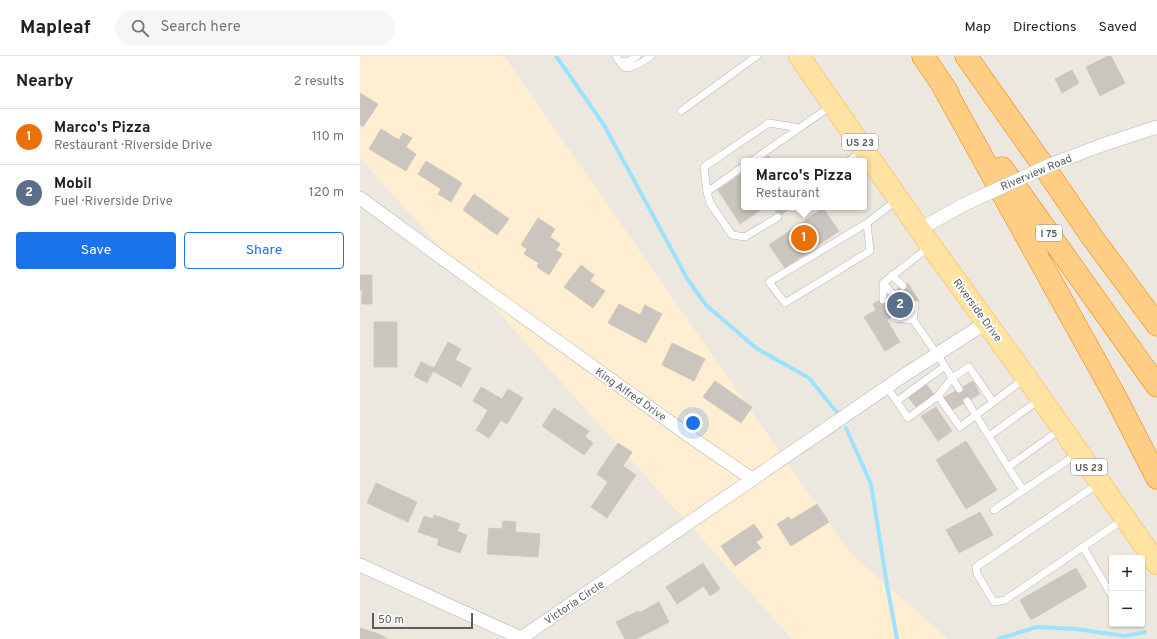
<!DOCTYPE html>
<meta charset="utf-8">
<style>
:root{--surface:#fff;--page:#f6f6f6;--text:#222;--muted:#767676;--line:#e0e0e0;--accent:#1a73e8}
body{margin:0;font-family:Overpass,sans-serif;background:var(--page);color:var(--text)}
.controls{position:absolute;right:12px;bottom:12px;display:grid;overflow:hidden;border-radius:4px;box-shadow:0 1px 3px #0004}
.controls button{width:36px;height:36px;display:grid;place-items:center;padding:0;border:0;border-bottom:1px solid var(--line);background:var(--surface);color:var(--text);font:20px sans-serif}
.scale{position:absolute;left:12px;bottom:10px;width:101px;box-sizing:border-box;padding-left:4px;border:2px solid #585e62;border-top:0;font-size:11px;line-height:14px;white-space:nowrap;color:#585e62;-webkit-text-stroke:3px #fff;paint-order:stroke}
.you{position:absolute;left:333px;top:367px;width:14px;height:14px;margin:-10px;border:3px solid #fff;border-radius:50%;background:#1a73e8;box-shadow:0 0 0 6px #1a73e833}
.badge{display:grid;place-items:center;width:26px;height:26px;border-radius:50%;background:var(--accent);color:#fff;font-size:13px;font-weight:700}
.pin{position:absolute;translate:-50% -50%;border:2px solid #fff;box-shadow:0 1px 4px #0006}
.popup{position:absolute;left:381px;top:102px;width:126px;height:52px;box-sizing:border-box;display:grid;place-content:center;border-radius:4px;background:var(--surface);filter:drop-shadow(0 1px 3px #0005);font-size:13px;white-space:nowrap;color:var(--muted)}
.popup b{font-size:15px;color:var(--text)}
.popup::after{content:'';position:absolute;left:50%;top:100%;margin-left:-8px;border:8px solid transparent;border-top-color:var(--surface)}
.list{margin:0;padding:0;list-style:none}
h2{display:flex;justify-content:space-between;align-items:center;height:52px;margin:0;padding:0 16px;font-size:17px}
h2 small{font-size:13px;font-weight:400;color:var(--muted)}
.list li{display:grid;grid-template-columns:26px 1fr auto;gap:12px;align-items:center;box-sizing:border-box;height:56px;padding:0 16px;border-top:1px solid var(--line)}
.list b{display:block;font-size:15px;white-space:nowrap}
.list p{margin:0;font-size:13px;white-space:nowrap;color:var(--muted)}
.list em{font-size:13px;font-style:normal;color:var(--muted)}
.actions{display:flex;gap:8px;padding:12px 16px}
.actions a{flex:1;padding:9px 0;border:1px solid var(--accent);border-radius:4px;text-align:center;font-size:14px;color:var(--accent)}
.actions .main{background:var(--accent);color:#fff}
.icon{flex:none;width:22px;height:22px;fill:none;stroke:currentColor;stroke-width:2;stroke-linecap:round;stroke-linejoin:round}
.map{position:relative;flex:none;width:797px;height:583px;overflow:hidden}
header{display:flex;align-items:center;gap:24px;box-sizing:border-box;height:56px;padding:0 20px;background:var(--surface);border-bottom:1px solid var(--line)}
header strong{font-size:19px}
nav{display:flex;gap:22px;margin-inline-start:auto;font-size:14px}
.search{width:280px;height:36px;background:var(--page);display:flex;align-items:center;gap:10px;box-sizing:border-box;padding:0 14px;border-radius:22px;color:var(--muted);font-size:15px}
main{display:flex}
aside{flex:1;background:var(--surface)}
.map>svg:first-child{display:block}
</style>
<header>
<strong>Mapleaf</strong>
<div class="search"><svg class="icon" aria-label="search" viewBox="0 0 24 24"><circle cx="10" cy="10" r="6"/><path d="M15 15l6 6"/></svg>Search here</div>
<nav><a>Map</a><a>Directions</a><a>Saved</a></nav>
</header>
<main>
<aside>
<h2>Nearby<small>2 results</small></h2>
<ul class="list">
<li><span class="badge" style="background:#e8710a">1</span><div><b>Marco's Pizza</b><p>Restaurant · Riverside Drive</p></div><em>110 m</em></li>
<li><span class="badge" style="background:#5c6f8a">2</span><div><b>Mobil</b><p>Fuel · Riverside Drive</p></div><em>120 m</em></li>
</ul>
<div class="actions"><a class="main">Save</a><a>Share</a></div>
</aside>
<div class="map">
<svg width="797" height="583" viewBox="0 0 797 583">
<rect width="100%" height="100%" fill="#ede8df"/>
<path fill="#ffeed2" d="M0 0H144L490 497 588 583H432L0 102Z"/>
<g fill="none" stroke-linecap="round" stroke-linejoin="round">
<path stroke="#9de2ff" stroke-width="4" d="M196 0 244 69 328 224 346 249 396 292 449 322 480 360
M486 372 511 428 527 529 537 583
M638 583 677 571 716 573 765 580 785 576"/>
</g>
<path fill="#cac5be" stroke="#d2c8bd" d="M748 0H751L765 27 740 40 726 11Z
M712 14 719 27 702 37 695 23Z
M0 37 18 48 3 71 0 69Z
M21 73 39 84 43 77 52 82 46 91 56 98 46 115 9 93Z
M409 100 412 105H401Z
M66 105 102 127 91 146 78 138 81 133 58 118Z
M384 116V151H405L380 168 358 134Z
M114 138 149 163 137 179 103 154Z
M413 151H430L431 152 419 160Z
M463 152 479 175 425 212 409 189Z
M178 162 195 173 190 181 200 188 196 194 202 198 189 219 177 211 179 207 164 198 167 193 161 189Z
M221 209 234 219 230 225 245 235 233 252 204 231Z
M0 219H12V248H2V234H0Z
M548 227 559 245 527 264 540 286 525 295 504 261 516 254 513 248Z
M259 248 280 259 285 249 302 258 286 287 248 267Z
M14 266H37V311H14Z
M88 286 101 293 95 304 111 312 101 331 73 315 67 327 54 320 61 306 74 312Z
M312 287 345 303 334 325 302 309Z
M355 325 392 351 381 367 343 341Z
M613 325 620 338 590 355 583 342Z
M565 327 574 338 556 351 547 340Z
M121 331 142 343 148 333 163 342 147 368 141 364 129 382 116 374 128 354 113 345Z
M576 351 592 375 578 385 561 360Z
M194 352 229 375 225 381 233 387 224 399 182 370Z
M606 385 637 434 606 453 576 404Z
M258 387 272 396 263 410 276 419 247 462 231 451 248 426 237 418Z
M16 427 57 446 48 466 7 447Z
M457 448 469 466 431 490 417 468 429 461 431 464Z
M620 456 633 479 599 497 586 474Z
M74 459 100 468 97 475 107 479 100 497 77 489 79 483 58 476 64 460 73 463Z
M143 465 156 466 155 476 180 478 178 501 127 498 129 472 142 473Z
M394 468 403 481 396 486 401 492 375 510 361 490Z
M343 507 360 533 350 540 344 530 317 548 306 531Z
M716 512 727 531 671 564 660 544Z
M299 546 309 566 276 583H265L256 566 278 555 279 557Z
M0 572 19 578 28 583H0Z"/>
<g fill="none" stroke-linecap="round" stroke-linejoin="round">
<defs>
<path id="service" d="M256 0C258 3 261 9 264 11 270 15 285 4 291 0
M260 5 267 6 277 0
M321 55 397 0
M392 105 471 50
M489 105 503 94
M384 110 347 136 350 147 372 179 385 181 418 161
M347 136 344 111 409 67 440 72
M432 152V151
M507 167 510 195 425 247 409 226 507 167 537 144
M532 219 543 230
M523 227 533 238
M523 244V227L569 191
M545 254 553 264
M534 262 553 264 577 298 599 333
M553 264 555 248
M527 331 548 362 578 340 600 371 665 322
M578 340 592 322 609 311 633 346
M537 345 585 310
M607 345 648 411 663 434
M629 380 679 344
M648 411 701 373
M738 428 616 511 617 518 634 546 645 544 764 463
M634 454 717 398
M723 491 752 540"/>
<path id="minor" d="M745 88 797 71
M0 142 119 229 335 384 392 423
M560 173 603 149
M0 509 161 582 543 320 627 266"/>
<path id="primary" d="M439 0 571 190 666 321 797 508"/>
<path id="motorway" d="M563 0 588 37
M606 0 687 115 732 181 797 269
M580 25 755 340 797 422
M642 112 797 330"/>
</defs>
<use href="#service" stroke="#b2b7bc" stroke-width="8"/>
<use href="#minor" stroke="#b2b7bc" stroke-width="14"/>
<use href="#primary" stroke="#ffb146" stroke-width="22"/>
<use href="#motorway" stroke="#ec8100" stroke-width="23"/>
<use href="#service" stroke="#fff" stroke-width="7"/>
<use href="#minor" stroke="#fff" stroke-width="13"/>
<use href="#primary" stroke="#ffe3a2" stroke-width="21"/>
<use href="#motorway" stroke="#ffce84" stroke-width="22"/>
<defs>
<path id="minor-bridge" d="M603 149 692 108 745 88"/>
</defs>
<use href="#minor-bridge" stroke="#b2b7bc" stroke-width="14" stroke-linecap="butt"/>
<use href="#minor-bridge" stroke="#fff" stroke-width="13"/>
</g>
<g text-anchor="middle" stroke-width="4" stroke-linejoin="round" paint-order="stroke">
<g fill="#fff" stroke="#8a8e91" stroke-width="1">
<rect x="482" y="78" width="36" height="16" rx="3"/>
<rect x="676" y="169" width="26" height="16" rx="3"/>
<rect x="711" y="403" width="36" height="16" rx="3"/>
</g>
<g font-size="10" font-weight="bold" fill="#585e62">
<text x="500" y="90">US 23</text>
<text x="689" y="181">I 75</text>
<text x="729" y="415">US 23</text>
</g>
<g font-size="11" fill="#585e62" stroke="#fff">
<text transform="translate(676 116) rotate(-23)" y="4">Riverview Road</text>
<text transform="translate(618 254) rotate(54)" y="4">Riverside Drive</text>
<text transform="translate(271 338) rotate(35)" y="4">King Alfred Drive</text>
<text transform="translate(214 546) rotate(-34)" y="4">Victoria Circle</text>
</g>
</g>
</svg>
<div class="controls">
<button>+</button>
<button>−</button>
</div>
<div class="scale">50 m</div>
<div class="you"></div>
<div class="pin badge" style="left:444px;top:182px;background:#e8710a">1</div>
<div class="popup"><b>Marco's Pizza</b>Restaurant</div>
<div class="pin badge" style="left:540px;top:249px;background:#5c6f8a">2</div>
</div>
</main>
